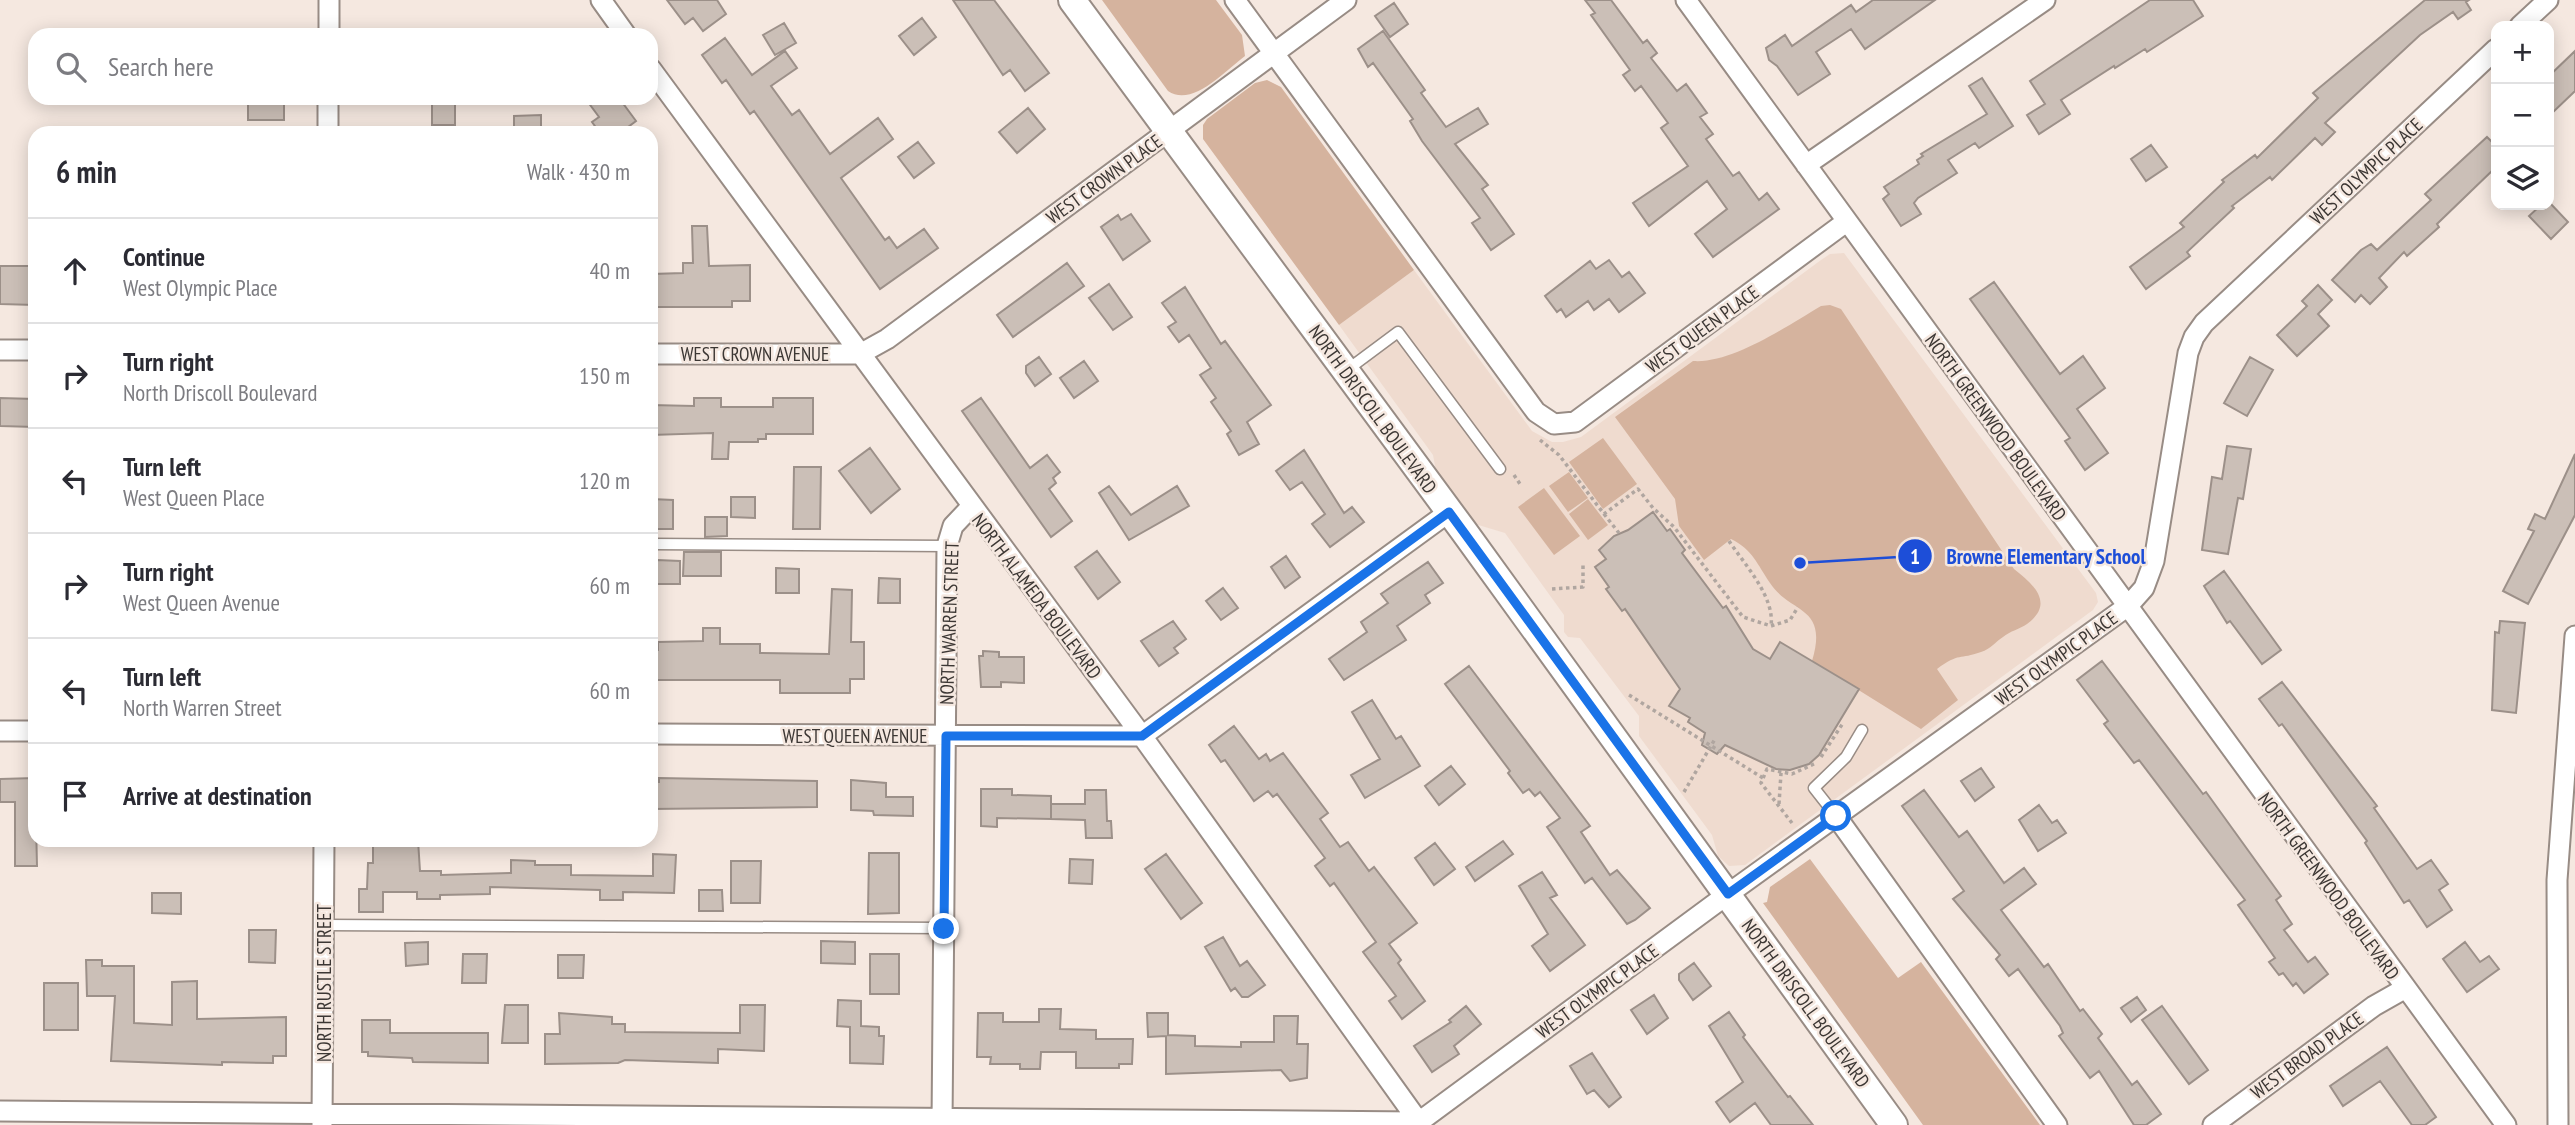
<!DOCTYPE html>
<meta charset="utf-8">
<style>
:root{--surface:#fff;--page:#f2f2f3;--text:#2b2b33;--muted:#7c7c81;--line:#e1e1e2}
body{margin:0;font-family:"PT Sans Narrow",sans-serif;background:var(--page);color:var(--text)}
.controls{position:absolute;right:21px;top:21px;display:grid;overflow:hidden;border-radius:14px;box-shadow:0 4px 18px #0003}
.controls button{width:63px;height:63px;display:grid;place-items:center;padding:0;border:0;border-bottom:2px solid var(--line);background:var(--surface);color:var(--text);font:35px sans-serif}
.stop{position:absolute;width:21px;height:21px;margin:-16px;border:5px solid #1a73e8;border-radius:50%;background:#fff}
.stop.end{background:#1a73e8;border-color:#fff;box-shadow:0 2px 7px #0008}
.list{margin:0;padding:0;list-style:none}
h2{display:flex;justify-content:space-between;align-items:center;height:91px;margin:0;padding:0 28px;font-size:30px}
h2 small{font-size:23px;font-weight:400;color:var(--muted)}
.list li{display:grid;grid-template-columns:46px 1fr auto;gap:21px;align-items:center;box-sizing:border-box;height:105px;padding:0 28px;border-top:2px solid var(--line)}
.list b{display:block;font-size:26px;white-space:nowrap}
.list p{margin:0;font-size:23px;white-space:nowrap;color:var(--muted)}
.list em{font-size:23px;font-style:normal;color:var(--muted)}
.icon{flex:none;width:38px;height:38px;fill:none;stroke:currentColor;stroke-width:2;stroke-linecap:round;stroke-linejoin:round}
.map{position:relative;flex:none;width:2575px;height:1125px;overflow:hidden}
.search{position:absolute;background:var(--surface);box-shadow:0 4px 18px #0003;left:28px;top:28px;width:630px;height:77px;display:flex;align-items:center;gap:18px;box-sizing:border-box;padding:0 24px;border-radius:21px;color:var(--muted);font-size:26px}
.panel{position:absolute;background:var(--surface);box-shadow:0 4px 18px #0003;left:28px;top:126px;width:630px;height:721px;border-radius:21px}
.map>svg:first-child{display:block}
</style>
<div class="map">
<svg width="2575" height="1125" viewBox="0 0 2575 1125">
<rect width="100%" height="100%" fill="#f5e8e0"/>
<path fill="#efdbcf" d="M1844 253 2096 593 2098 602 2093 610 1745 865 1729 866 1718 856 1712 835 1639 736V716L1580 638 1568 637 1564 632V615L1505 533 1475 524 1436 471 1433 455 1339 325 1414 270 1532 431 1552 442H1563L1581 437 1821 260 1830 254Z"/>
<path fill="#d5b39e" d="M1102 0H1216L1242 35 1245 56C1225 71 1192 108 1168 91Z
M1267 80 1281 87 1414 270 1339 325 1203 139V125L1207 119 1255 83Z
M1830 305 1841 309 2014 569C2032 583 2056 603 2027 624 2020 629 2010 631 2003 637 1995 642 1991 649 1981 652 1959 660 1960 652 1937 669L1958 700 1921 729 1812 661C1829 605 1790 614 1770 583 1757 564 1753 550 1731 539L1704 560 1679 526 1675 499 1615 417 1693 361C1732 364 1787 326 1821 306Z
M1603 438 1637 484 1603 509 1569 462Z
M1569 472 1588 498 1568 512 1549 486Z
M1544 488 1580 536 1554 555 1518 507Z
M1588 499 1608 525 1588 540 1569 514Z
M1810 859 1898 978 1921 962 2040 1125H1923L1763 903 1767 902 1770 887Z"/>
<path fill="#cbbfb7" stroke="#9c9089" stroke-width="2" d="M667 0H717L726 14 703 31 693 18 685 24Z
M953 0H994L1049 73 1025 91 1010 70 1003 75Z
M1585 0H1611L1643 43 1647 40 1657 53 1651 58 1677 91 1686 84 1707 113 1700 117 1713 134 1706 139 1733 176 1739 172 1759 200 1767 193 1779 209 1713 257 1695 234 1727 209 1707 181 1649 226 1633 203 1688 166 1661 128 1668 123 1641 86 1635 91 1623 75 1630 70 1591 15 1595 13Z
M1873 0H1935L1865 49 1851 29 1816 52 1830 74 1798 95 1777 66 1769 60 1766 48 1785 35 1792 46 1851 5 1856 12Z
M2150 0H2193L2203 16 2147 52 2145 49 2115 68 2114 66 2061 100 2070 114 2039 134 2027 115 2045 104 2030 81Z
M2425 0H2469L2466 2 2471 10 2458 19 2453 12 2420 35 2325 123 2335 132 2322 145 2315 138 2272 180 2270 177 2232 206 2234 208 2187 252 2190 256 2146 289 2130 267 2184 227 2180 223 2224 182 2222 180 2255 155 2257 158 2318 98 2313 93Z
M1394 3 1408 24 1390 37 1375 16Z
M922 18 936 37 914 55 899 36Z
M784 23 796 43 775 55 763 35Z
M1383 31 1425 90 1421 93 1446 127 1478 108 1488 124 1455 144 1488 185 1482 189 1514 234 1491 250 1472 223 1480 218 1422 141 1410 121 1413 119 1373 63 1368 67 1358 49Z
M725 38 752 75 785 51 797 68 771 86 792 115 799 110 830 154 878 118 893 139 841 178 885 240 889 237 897 248 924 229 938 248 880 289 759 118 754 111 750 114 726 80 722 83 702 55Z
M2575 51V91L2549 116V76Z
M1982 78 2013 126 1979 148 1975 143 1948 160 1957 173 1918 198 1914 203 1921 214 1901 226 1883 199 1889 194 1884 187 1919 164 1917 160 1923 156 1921 154 1987 114 1969 86Z
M248 98H284V120H248Z
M432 98H455V125H432Z
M585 98H619L636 121 620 133H600L592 122 599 117Z
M1028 108 1045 129 1017 153 999 132Z
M541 115V133H514V116Z
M2487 137 2496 146V167L2437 224 2439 227 2407 256 2404 252 2379 278 2387 287 2370 304 2361 295 2355 302 2332 280 2361 250 2371 244 2377 250 2431 200 2425 194Z
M918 142 934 163 914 178 898 157Z
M2151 145 2167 167 2146 181 2131 159Z
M2549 202 2568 222 2551 239 2529 216 2541 205Z
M1131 214 1150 241 1123 260 1101 227 1118 215 1121 220Z
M692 226H707L709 266 750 265V301H732V307H653L652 274 683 273V263H693Z
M1609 260 1622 277 1629 272 1645 293 1619 312 1609 299 1594 310 1588 301 1566 317 1561 309 1557 312 1545 296 1590 261 1596 269Z
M1067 263 1084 286 1013 337 997 315Z
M0 266H35V305L0 304Z
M1994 282 2060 374 2083 356 2105 388 2077 409 2108 453 2085 470 2065 441 2070 438 1970 299Z
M1109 284 1132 317 1113 330 1089 298Z
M2318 285 2332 300 2318 314 2329 326 2297 356 2277 335 2307 306 2302 301Z
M1185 287 1221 344 1225 341 1271 405 1247 422 1259 444 1239 455 1227 434 1231 431 1211 402 1216 398 1200 375 1211 368 1189 335 1179 342 1168 327 1176 322 1162 303Z
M1039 357 1051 374 1035 386 1026 373V366Z
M2250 357 2273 370 2247 416 2224 403Z
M1084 361 1098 381 1074 398 1060 378Z
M0 398 35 399V427L0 426Z
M694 398H721V407H773V398H813V434H766V439H758V442H729L728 459H712L713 433 651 435V405L694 406Z
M981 398 1030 468 1047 455 1060 472 1053 478 1056 483 1049 489 1072 521 1051 537 962 411Z
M2227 446 2251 449 2243 499 2238 498 2228 554 2202 550 2212 477 2222 479Z
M870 448 900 489 871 513 839 471Z
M1304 450 1344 513 1352 507 1364 522 1330 547 1312 524 1325 514 1302 482 1290 490 1276 471Z
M2575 454V515L2528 604 2503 591 2534 531 2528 529 2535 514 2545 519Z
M794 467H821L820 529H793Z
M1109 486 1131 515 1177 486 1189 506 1129 540 1099 493Z
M731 497H755V518L731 517Z
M651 499 673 500V529H651Z
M1653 512 1667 531 1670 529 1685 550 1682 553 1723 608 1726 606 1753 649 1770 659 1780 642 1859 689 1819 755 1809 764 1790 770 1776 769 1725 745 1717 754 1702 745 1705 733 1688 722 1690 718 1669 706 1680 689 1625 609 1622 611 1606 589 1609 587 1595 567 1606 559 1599 550 1614 536 1628 530Z
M705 517H727V536L705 537Z
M1097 551 1120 582 1098 599 1075 567Z
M684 552H721V576H683Z
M1286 556 1300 577 1285 588 1271 567Z
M657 560 680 561V584H656Z
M1428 562 1443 583 1425 595 1430 603 1397 626 1406 640 1344 680 1329 659 1367 632 1361 622 1388 603 1381 594Z
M776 568 799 569V593H776Z
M2224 571 2281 650 2262 664 2230 621 2227 623 2204 586Z
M879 578 900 579V603H878Z
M1223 588 1238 608 1221 620 1206 601Z
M832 589 852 590 851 642H864V679H850V693H780V680H651V650H658V642L703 641V628H720V644H760V653L829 654Z
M1173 621 1186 639 1174 648 1178 653 1159 666 1141 641Z
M2500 621 2525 623 2516 713 2492 710 2495 632 2499 633Z
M983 651 999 652V657H1024V683L1001 682V687H981L979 656H983Z
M2102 661 2203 794 2206 792 2281 896 2276 900 2292 924 2284 930 2308 962 2315 957 2328 974 2304 993 2296 983 2293 986 2283 973 2279 975 2269 962 2275 958 2238 905 2245 900 2139 760 2134 763 2104 724 2108 721 2077 680Z
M1469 666 1590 826 1581 832 1610 875 1617 870 1650 908 1635 920 1627 924 1592 878 1585 883 1547 827 1560 818 1540 792 1535 796 1529 789 1523 793 1508 773 1510 771 1445 684Z
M2282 682 2377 806 2374 808 2417 869 2431 860 2448 884 2439 890 2452 910 2427 927 2409 900 2404 903 2365 843 2367 841 2282 724 2279 726 2259 699Z
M1372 700 1396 739 1401 736 1420 766 1365 798 1351 775 1380 759 1352 712Z
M1234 726 1259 759 1266 754 1270 761 1283 753 1328 813 1320 819 1340 847 1348 842 1369 871 1374 867 1417 923 1389 944 1401 960 1398 963 1425 1001 1402 1019 1389 1001 1396 996 1363 952 1376 942 1334 883 1330 886 1315 866 1325 858 1277 794 1273 797 1268 791 1254 801 1225 760 1221 762 1209 745Z
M1451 766 1465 784 1439 805 1425 786Z
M1981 768 1994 787 1975 801 1961 781Z
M35 778 37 866H15V802H0V779Z
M659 778 817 781V807L651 809V782H659Z
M851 780 886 783V797H913V816L874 815 873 811 851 810Z
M981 789H1012V795L1051 796V819L997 818V827L981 826Z
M1085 790H1106L1107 821H1111L1112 838H1086L1085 820 1051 819V804H1085Z
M1924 790 1959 837 1967 831 2004 883 2024 868 2036 884 2001 910 2044 967 2048 964 2080 1011 2083 1009 2102 1034 2098 1038 2132 1085 2137 1081 2161 1114 2146 1125H2134L2099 1071 2090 1078 2059 1036 2063 1033 2060 1026 2018 969 2009 976 1996 959 2000 955 1953 899 1964 891 1902 806Z
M2039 805 2052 823 2057 820 2066 833 2038 851 2019 820Z
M373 840H418L420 871H441V875L511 873V860L535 861V865H571V875L653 876V854L676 855 674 893 623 892V900H600V890L490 887V894L440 895V899H417V892H383V912H359V889H367L368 863H373Z
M1503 841 1513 854 1475 881 1466 867Z
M1435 843 1455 869 1434 885 1415 858Z
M869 853H899V913L868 914Z
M1166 854 1202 903 1181 919 1145 869Z
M1070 859 1093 860 1092 884 1069 883Z
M731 861H761L760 903H731Z
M1542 872 1557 895 1550 898 1585 945 1550 971 1532 946 1548 934 1519 886Z
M699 890H722L723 911H699Z
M152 893H181V914L152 913Z
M249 930H276L275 963 249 962Z
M1223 937 1240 966 1247 961 1265 985 1248 997H1242L1235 988 1231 991 1205 947Z
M821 941 855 942V964L821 963Z
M428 942V964L406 966 405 943Z
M2465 942 2480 962 2489 956 2499 969 2467 992 2443 959Z
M463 954H487L486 983H462Z
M870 954H899V994H870Z
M558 955H584L583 978H558Z
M86 960H102V966H134V1023L172 1025V982L197 981V1019L286 1017V1056H273V1063L222 1062V1065L111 1061 115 996H87Z
M1694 963 1711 986 1693 1000 1679 980V974Z
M44 983H78V1030H44Z
M1654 995 1668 1018 1647 1034 1631 1010Z
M2137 997 2146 1010 2131 1022 2121 1008Z
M838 1000 861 1001V1026L879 1027V1036H884L883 1064 850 1063V1027L837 1026Z
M505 1005H528V1043H502Z
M740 1005H765L764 1051 718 1049V1063L625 1060 618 1063 545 1064V1034H560L559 1013 612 1017V1024H625V1032L740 1033Z
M1466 1006 1481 1024 1454 1046 1459 1054 1432 1072 1414 1046 1451 1022 1449 1020Z
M2162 1006 2208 1070 2189 1084 2142 1020Z
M1039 1009H1061L1060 1029 1096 1030V1039H1133L1132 1064H1119V1068H1076V1052H1041L1040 1069H1020V1064H990L991 1057H977L978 1013H1003V1022H1039Z
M1729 1012 1745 1035 1743 1037 1788 1097 1790 1096 1813 1125H1771L1755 1103 1730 1122 1716 1102 1743 1082 1709 1026Z
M1147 1013H1168V1035L1195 1036V1046L1241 1047V1042H1274V1016H1298L1297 1044H1308L1307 1078 1290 1081 1281 1070 1166 1074V1036L1148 1037Z
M362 1020H390V1033H488V1063L413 1062 412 1058 368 1056V1052H362Z
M2387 1047 2436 1117 2425 1125H2412L2380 1081 2343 1106 2330 1086Z
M1592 1053 1621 1097 1609 1107 1594 1090 1587 1094 1570 1066Z"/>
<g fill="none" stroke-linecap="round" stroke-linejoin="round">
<defs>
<path id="lane" d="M1347 370 1398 332 1500 469
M651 544 947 546
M1836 816 1814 788 1846 757 1862 730
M324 925 944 928"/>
<path id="street" d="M601 0 626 35
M1235 0 1536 412 1554 424 1575 422 1846 222
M1686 0 2506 1125
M2520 26 2548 0
M329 35V0
M651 69 1142 736 1421 1125
M328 133V98
M1806 165 2045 0
M0 350H35
M651 354H860L887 339 1346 0
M0 731H35
M651 734 1142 736 1449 512
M1836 816 2057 1125
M0 1111 1419 1122 1728 894 2128 606 2144 588 2154 561 2188 353 2194 337 2204 323 2496 49
M322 1124 324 840
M942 1125 947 546 953 526 971 507
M2213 1125 2374 1006 2404 989
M2558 1125 2557 880 2575 636"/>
<path id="secondary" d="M1072 0 1463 530 1894 1125"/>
</defs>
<use href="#lane" stroke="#988c85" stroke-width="13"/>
<use href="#street" stroke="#988c85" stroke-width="23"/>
<use href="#secondary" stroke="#988c85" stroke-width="30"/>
<path stroke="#b0a6a0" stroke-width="3.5" stroke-dasharray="3.5 3.5" stroke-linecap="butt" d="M1540 440 1559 455 1604 514 1638 489 1653 508 1674 527 1743 617 1771 626 1790 620 1798 607
M1514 475 1520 484
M1604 514 1619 533
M1729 541C1745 565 1775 597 1771 626
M1552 589 1583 587V562
M1629 695 1763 778
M1821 757 1843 723
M1684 792 1715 739
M1779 804 1781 773
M1792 823 1761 783 1767 769 1792 774 1816 763"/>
<use href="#lane" stroke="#fff" stroke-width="10"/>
<use href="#street" stroke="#fff" stroke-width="19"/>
<use href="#secondary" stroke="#fff" stroke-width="26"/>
</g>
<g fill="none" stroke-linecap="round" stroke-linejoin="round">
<path stroke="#1a73e8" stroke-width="9" d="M944 929 946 736H1142L1449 512 1728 894 1836 816"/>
</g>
<g text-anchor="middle" stroke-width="5" stroke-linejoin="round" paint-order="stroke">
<g font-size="19" fill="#3c3734" stroke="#f5e8e0">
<text transform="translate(2366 171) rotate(-43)" y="7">WEST OLYMPIC PLACE</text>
<text transform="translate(1104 179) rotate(-36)" y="7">WEST CROWN PLACE</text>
<text transform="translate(1702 329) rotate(-36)" y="7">WEST QUEEN PLACE</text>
<text x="755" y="361">WEST CROWN AVENUE</text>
<text transform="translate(1373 409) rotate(54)" y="7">NORTH DRISCOLL BOULEVARD</text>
<text transform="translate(1996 427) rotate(54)" y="7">NORTH GREENWOOD BOULEVARD</text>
<text transform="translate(1037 596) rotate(53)" y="7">NORTH ALAMEDA BOULEVARD</text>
<text transform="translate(949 623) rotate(-88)" y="7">NORTH WARREN STREET</text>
<text transform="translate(2056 658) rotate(-36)" y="7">WEST OLYMPIC PLACE</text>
<text x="855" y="743">WEST QUEEN AVENUE</text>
<text transform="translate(2329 886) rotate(54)" y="7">NORTH GREENWOOD BOULEVARD</text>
<text transform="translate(324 983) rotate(-90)" y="7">NORTH RUSTLE STREET</text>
<text transform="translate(1597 991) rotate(-36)" y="7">WEST OLYMPIC PLACE</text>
<text transform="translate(1806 1003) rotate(54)" y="7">NORTH DRISCOLL BOULEVARD</text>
<text transform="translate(2307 1055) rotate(-36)" y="7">WEST BROAD PLACE</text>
</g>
</g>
<path fill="none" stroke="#1d4ed8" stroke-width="2.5" d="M1800 563L1915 556"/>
<g fill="#1d4ed8" stroke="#f5e8e0" stroke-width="2.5">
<circle cx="1800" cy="563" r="7"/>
<circle cx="1915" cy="556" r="18"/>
</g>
<g font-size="21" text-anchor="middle" font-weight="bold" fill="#fff">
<text x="1915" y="564">1</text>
</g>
<g font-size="21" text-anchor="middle" font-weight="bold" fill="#1d4ed8" stroke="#f5e8e0" stroke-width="5" stroke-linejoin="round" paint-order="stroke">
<text x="2046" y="564">Browne Elementary School</text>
</g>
</svg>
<div class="controls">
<button>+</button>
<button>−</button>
<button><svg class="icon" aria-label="layers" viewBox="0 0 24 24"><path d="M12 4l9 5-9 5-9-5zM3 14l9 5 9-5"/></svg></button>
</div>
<div class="stop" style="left:1836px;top:816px"></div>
<div class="stop end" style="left:944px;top:929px"></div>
<div class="search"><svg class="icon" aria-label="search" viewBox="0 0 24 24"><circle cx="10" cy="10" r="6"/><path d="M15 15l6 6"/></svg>Search here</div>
<section class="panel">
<h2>6 min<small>Walk · 430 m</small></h2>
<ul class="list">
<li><svg class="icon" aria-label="ahead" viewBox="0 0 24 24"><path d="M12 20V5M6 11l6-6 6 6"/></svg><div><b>Continue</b><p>West Olympic Place</p></div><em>40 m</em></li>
<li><svg class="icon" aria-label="right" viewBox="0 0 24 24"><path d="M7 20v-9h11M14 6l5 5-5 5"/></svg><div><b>Turn right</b><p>North Driscoll Boulevard</p></div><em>150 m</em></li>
<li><svg class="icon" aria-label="left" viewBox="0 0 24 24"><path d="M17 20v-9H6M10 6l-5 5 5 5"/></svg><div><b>Turn left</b><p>West Queen Place</p></div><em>120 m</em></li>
<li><svg class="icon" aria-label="right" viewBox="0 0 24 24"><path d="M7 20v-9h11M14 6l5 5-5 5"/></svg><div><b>Turn right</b><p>West Queen Avenue</p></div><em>60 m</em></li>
<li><svg class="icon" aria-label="left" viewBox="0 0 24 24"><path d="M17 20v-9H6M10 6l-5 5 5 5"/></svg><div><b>Turn left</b><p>North Warren Street</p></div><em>60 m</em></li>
<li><svg class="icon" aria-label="arrive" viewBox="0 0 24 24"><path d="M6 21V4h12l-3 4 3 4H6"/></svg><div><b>Arrive at destination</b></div></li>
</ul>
</section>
</div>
